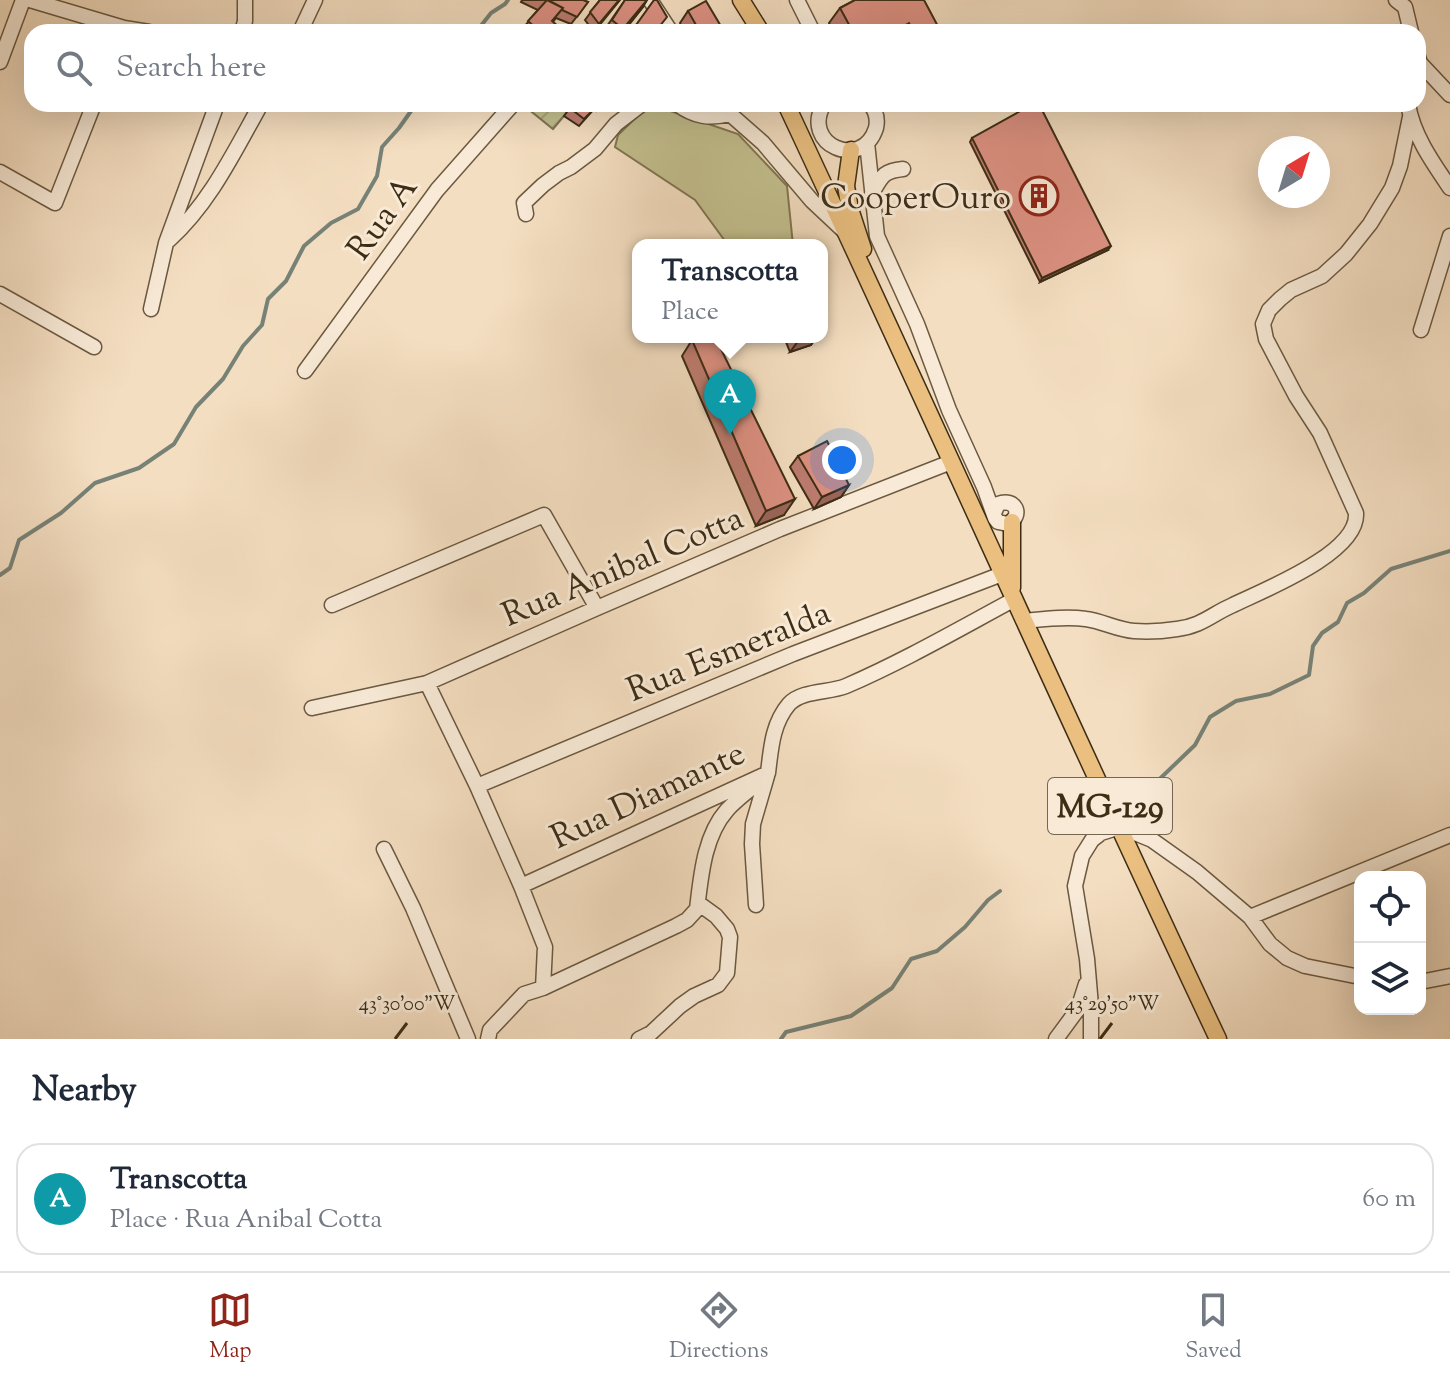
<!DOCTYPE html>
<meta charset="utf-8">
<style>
:root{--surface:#fff;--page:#f6f6f7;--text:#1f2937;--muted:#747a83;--line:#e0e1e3;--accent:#8f2418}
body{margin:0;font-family:"Sorts Mill Goudy",serif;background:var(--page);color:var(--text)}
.controls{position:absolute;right:24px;bottom:24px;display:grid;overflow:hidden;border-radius:16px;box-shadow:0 8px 32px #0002}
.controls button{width:72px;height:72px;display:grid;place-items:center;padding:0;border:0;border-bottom:2px solid var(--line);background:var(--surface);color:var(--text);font:40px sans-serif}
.compass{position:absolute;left:1258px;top:136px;width:72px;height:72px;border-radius:50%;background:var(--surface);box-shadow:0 8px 32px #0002;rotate:38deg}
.you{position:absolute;left:842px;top:460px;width:28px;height:28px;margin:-20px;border:6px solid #fff;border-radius:50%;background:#1a73e8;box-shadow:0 0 0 12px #1a73e833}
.badge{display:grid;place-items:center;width:52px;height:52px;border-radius:50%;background:var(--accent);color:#fff;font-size:26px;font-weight:700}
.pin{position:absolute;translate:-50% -66px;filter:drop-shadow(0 2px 4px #0008)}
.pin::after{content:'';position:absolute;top:42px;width:28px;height:24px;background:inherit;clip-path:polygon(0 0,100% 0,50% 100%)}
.popup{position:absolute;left:632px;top:239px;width:196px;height:104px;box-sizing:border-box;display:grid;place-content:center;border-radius:16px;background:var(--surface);filter:drop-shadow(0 2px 6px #0005);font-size:26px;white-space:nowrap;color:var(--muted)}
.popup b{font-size:30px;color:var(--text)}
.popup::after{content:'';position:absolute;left:50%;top:100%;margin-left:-16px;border:16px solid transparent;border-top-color:var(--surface)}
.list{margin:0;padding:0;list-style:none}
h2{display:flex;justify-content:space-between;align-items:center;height:104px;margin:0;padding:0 32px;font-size:34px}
h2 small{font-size:26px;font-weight:400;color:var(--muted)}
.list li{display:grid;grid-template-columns:52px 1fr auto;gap:24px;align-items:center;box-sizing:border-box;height:112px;margin:0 16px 16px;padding:0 16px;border:2px solid var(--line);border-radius:24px}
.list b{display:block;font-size:30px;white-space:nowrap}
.list p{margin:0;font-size:26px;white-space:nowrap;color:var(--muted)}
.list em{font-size:26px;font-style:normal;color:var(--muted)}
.icon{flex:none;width:44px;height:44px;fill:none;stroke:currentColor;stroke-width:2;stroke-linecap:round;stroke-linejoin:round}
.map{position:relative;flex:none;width:1450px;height:1039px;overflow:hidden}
.search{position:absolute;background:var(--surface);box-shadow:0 8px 32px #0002;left:24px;right:24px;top:24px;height:88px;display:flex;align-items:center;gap:20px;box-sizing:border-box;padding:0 28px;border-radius:24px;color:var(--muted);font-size:30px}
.sheet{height:232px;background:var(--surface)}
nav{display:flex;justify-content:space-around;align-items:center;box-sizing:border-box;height:112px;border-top:2px solid var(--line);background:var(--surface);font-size:22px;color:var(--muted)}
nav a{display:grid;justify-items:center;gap:4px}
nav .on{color:var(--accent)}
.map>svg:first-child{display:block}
</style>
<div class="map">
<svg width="1450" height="1039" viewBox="0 0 1450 1039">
<defs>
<pattern id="garden-furrows" width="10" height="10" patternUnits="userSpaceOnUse" patternTransform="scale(2)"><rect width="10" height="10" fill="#c3bf8e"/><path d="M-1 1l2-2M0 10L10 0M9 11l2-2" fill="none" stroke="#a8a47a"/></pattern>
</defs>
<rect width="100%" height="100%" fill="#f4dec1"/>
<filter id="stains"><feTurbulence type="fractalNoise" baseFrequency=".0025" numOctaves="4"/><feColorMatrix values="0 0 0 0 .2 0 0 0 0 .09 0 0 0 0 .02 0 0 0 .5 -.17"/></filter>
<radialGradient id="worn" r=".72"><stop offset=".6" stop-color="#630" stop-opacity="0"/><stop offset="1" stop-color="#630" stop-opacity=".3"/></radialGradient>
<path fill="#c3bf8e" stroke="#807652" stroke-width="2" d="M650 104 738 134 787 186 793 245H728L695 200 615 147 618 135Z"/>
<path fill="url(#garden-furrows)" stroke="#807652" stroke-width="2" d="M530 104H574L553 129 527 108Z"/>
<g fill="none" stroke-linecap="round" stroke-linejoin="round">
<path stroke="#778277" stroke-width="4" d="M476 32 491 13 505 4 508 0
M0 575 10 568 19 540 61 513 95 483 139 468 174 444 196 407 223 379 243 346 262 325 268 299 286 281 304 246 331 223 358 209 377 176 382 147 399 128 416 104
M1145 793 1195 745 1210 717 1236 701 1270 694 1309 675 1313 646 1322 633 1338 622 1347 603 1364 593 1391 569 1450 551
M781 1039 786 1032 851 1016 892 988 911 959 937 951 965 927 988 900 1000 891"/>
<defs>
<path id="minor" d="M30 0 124 28 149 32
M650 0 671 32
M797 0 813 32
M1396 0 1405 7 1411 32
M242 32 245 21V0
M300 32 315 0
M1418 57 1420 63 1450 95
M0 62 23 0
M677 104C694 117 710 119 730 114
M722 104 730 114 763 143 812 201 844 231
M824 104C800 144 862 172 876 128 878 119 876 111 870 104
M1408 104C1413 135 1433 163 1450 188
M867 143 877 236 917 324 949 410 984 487 995 518 998 522 1008 524C1024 515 1015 497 998 504L994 513
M0 172 55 203 94 104
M872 193C882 176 883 171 903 169
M526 214 524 203 543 185 559 173 571 167 595 149 616 124 642 104
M169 240C210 203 234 152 261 104
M0 294 94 347
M151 309 166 243 217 104
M1421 330 1450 236
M305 371 437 190 513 104
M332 605 544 515 597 608
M1024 621C1044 619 1066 616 1086 619 1102 621 1118 630 1134 631 1148 632 1164 631 1177 629 1202 626 1212 614 1233 605 1264 590 1359 553 1356 513L1320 433 1296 396 1266 339 1263 324 1269 310 1280 299 1291 290 1322 276 1346 254 1370 224 1392 188 1400 166 1410 117
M427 683 477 786 521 886 545 947 543 988 524 994 490 1030 488 1039
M312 708 427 683 597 608 780 529 951 462
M477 786 793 654 1002 574
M384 849 413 908 468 1039
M521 886 768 773C771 749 772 724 789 704 802 690 829 693 846 686 904 661 959 629 1015 599
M756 905 752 844 753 824 767 776
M1250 917 1450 835
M1420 982 1450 976
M543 988 676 926 687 920 697 909C701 876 704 836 727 810 735 801 746 793 756 784
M639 1039 651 1033 680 1006 694 996 718 985 727 973 730 937 727 929 716 916 698 903
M1056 1039 1078 1009 1086 984
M1091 1039V1006L1087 959 1075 886 1082 856 1092 840 1101 833 1120 827 1152 840 1197 872 1250 917 1270 944 1287 958 1305 966 1360 977"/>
<path id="major" d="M741 0 761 32
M786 104C932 415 1071 728 1218 1039
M851 150 846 186 850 209 863 249
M1012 522V588"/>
</defs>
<use href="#minor" stroke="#6b5940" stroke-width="17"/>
<use href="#major" stroke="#3d2d15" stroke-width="19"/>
<use href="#minor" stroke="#f8ead7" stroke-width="14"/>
<use href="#major" stroke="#eabf80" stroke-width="16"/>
</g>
<path fill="#bd7c6f" stroke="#3d2d15" stroke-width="2" d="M522 0H583L588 2 571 24 556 18 553 22 564 32H520L538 10 521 2Z
M600 0H620L594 32 585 20Z
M625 0 643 7 623 32H603Z
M855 0 941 32H834L829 23 840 8Z
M688 11 720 32H685L680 23Z
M573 104H602L596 111 594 109 579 126 564 116Z
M972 138 1108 250 1040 282 970 142Z
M784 337H816L811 345 790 352Z
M692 340 784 515 756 526 682 356Z
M798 456 849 485 841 497 814 509 790 467Z"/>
<path fill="#9a655a" stroke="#3d2d15" stroke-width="2" d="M647 0 643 7 623 32H621Z
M909 23 903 32H893Z
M1111 246 1108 250 1040 282 1042 278Z
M808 337H816L811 345 790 352 799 340Z
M849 485 841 497 814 509 822 497Z
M795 499 784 515 756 526 766 511Z"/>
<path fill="#dc9081" stroke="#3d2d15" stroke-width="2" d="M547 0 563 8 552 21 564 32H540L528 21Z
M548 0H583L588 2 577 17 562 10 563 8Z
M600 0H619L599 24 590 12Z
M625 0H647L623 29 612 20Z
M654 0H657L667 17 655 32H631Z
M855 0H924L941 32H914L909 23 893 32H853L840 8Z
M706 1 722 28 716 32H700L688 11Z
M573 104H595L597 106 584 119 570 108Z
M1033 104H1039L1111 246 1042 278 972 138Z
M699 337H715L795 499 766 511 692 340Z
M827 441 849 485 822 497 798 456Z"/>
<path fill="none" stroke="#3d2d15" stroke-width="3" d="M395 1039 407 1023M1100 1039 1112 1023"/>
<defs>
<symbol id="building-ring" viewBox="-11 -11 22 22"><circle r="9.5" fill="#f8ead7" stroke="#8f2418" stroke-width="1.5"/><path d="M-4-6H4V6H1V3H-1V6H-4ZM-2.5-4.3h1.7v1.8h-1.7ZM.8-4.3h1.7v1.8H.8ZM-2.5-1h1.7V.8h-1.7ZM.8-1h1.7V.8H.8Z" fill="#8f2418"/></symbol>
</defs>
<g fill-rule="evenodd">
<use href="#building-ring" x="1017" y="174" width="44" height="44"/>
</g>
<g text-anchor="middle" stroke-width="6" stroke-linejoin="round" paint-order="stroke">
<rect fill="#f8ead7" stroke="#75664f" stroke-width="2" x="1048" y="778" width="124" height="56" rx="6"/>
<g font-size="32" font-weight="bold" fill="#3d2d15">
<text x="1110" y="817">MG-129</text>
</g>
<g font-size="34" fill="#3d2d15" stroke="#f8ead7" text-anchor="end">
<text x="1011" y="208">CooperOuro</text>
</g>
<g font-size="34" fill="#3d2d15" stroke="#f8ead7">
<text transform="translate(381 217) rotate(-54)" y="12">Rua A</text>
<text transform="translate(622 565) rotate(-23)" y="12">Rua Anibal Cotta</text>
<text transform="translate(728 650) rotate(-22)" y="12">Rua Esmeralda</text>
<text transform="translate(647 794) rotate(-25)" y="12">Rua Diamante</text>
</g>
</g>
<g font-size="20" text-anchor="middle" fill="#3d2d15" stroke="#f8ead7" stroke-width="6" stroke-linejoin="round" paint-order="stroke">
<text x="407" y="1010">43°30'00"W</text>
<text x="1112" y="1010">43°29'50"W</text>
</g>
<rect width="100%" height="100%" filter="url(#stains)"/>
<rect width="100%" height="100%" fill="url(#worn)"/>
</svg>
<div class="controls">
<button><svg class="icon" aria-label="locate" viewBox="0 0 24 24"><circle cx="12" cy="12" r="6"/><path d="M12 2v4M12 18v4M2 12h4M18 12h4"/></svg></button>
<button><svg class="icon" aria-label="layers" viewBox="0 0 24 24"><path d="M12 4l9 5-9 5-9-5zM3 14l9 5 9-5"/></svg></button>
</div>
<svg class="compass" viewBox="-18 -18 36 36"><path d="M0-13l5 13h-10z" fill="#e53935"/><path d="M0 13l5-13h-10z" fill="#747a83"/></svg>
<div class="you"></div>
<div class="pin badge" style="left:730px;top:435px;background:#0f9aa8">A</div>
<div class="popup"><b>Transcotta</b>Place</div>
<div class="search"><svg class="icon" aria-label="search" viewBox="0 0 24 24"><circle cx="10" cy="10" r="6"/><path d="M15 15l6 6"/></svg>Search here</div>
</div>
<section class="sheet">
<h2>Nearby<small></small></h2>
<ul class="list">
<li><span class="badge" style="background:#0f9aa8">A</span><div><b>Transcotta</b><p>Place · Rua Anibal Cotta</p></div><em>60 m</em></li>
</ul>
</section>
<nav>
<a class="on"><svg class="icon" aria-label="map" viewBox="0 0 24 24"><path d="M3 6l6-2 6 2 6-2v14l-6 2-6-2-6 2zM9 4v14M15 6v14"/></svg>Map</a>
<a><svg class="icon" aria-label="directions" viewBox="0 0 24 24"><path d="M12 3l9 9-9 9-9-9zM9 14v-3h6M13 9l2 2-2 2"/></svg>Directions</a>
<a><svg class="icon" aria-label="saved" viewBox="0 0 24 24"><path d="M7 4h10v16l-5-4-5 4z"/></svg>Saved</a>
</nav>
